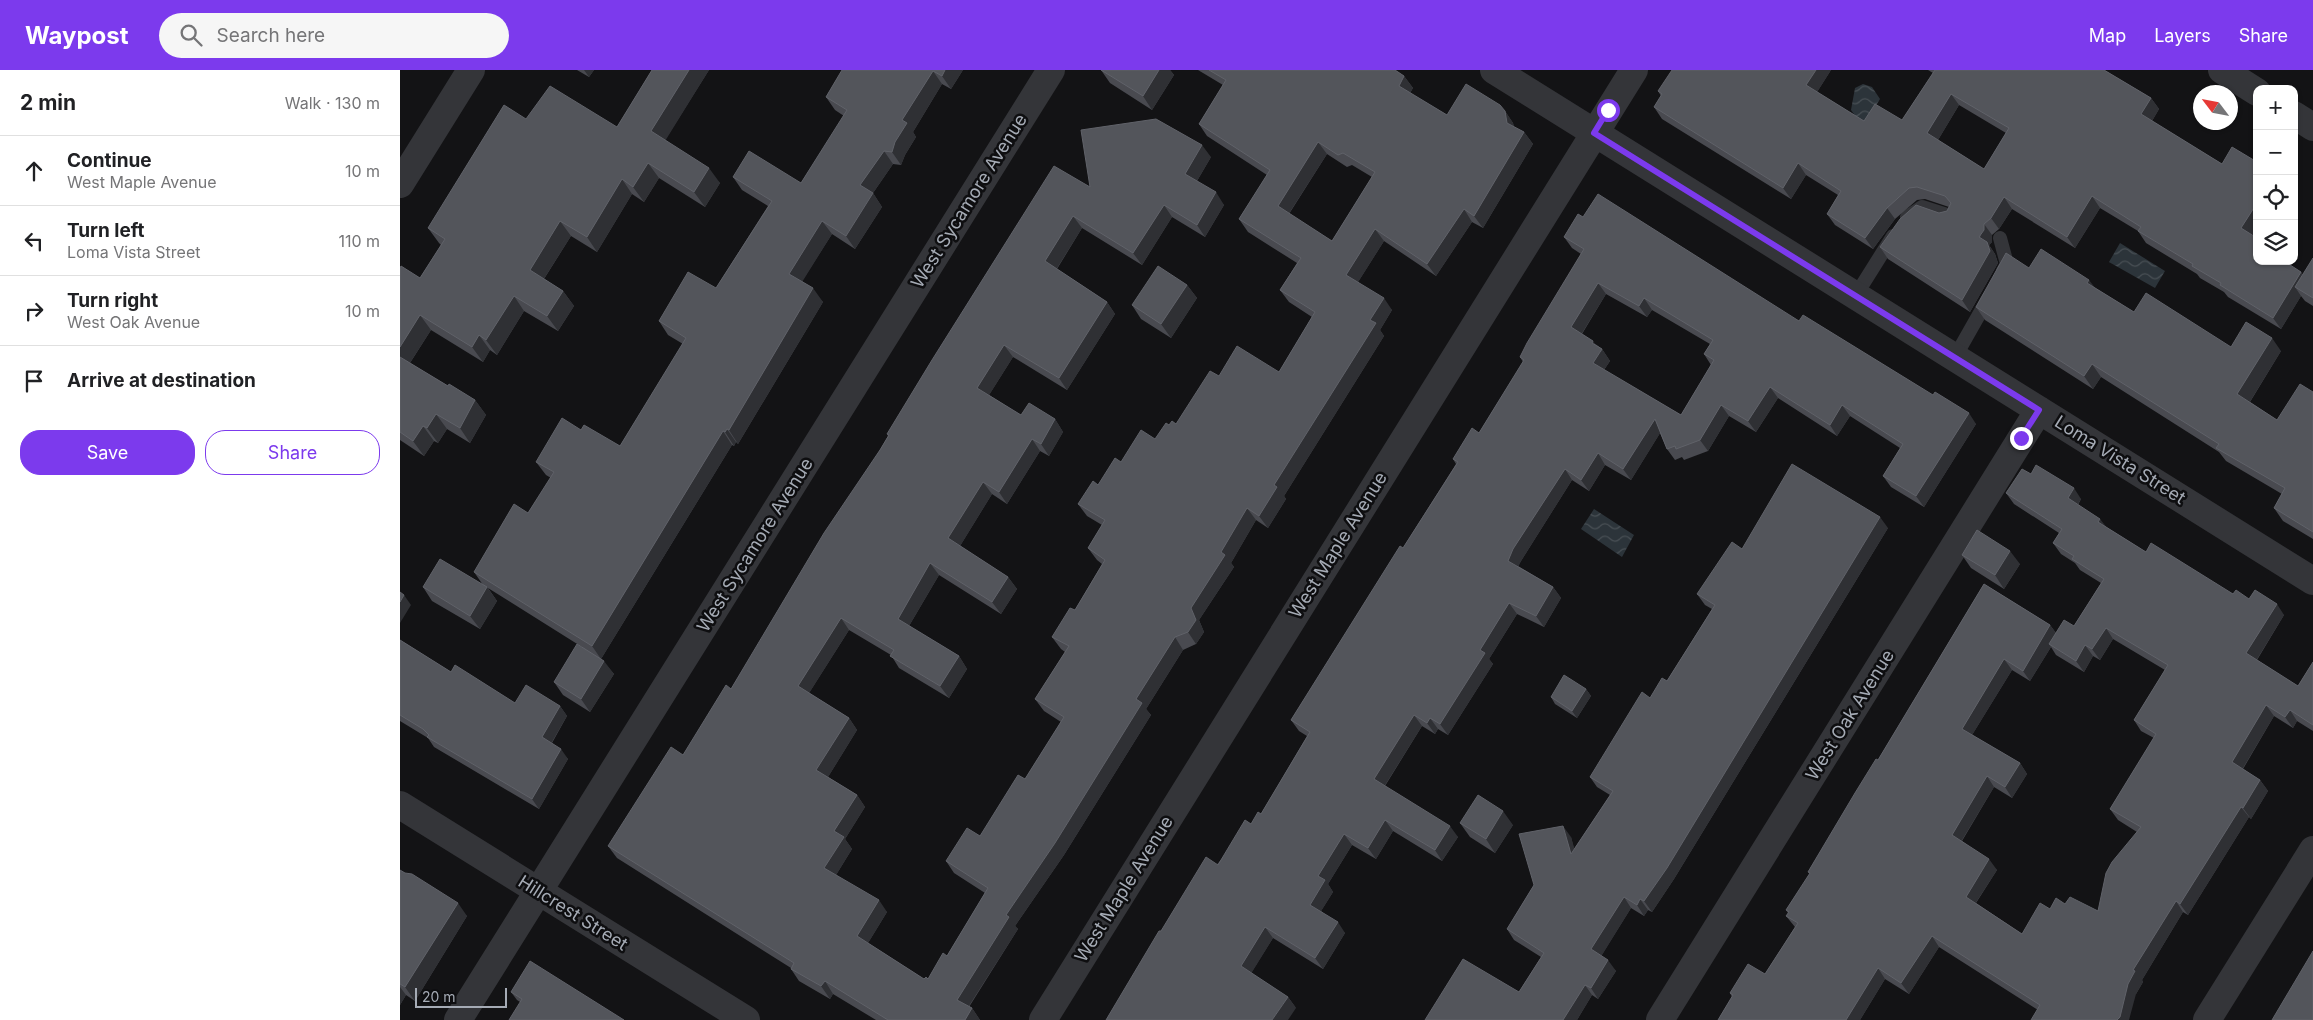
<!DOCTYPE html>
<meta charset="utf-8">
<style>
:root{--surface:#fff;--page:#f6f6f6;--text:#202124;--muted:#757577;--line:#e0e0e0;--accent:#7c3aed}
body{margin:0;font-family:Inter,sans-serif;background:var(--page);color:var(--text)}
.controls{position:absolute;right:15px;top:15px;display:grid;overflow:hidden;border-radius:10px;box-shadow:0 1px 4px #0004}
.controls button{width:45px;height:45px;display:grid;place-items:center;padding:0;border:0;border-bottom:1px solid var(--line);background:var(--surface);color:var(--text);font:25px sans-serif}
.compass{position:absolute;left:1793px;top:15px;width:45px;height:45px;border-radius:50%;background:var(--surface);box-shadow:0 1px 4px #0004;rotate:302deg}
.scale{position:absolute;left:15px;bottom:12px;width:92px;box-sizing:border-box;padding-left:5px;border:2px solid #a5abb5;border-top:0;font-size:14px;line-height:18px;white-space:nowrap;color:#a5abb5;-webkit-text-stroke:4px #0e0e10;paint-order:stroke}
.stop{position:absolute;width:15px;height:15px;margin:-11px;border:4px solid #7c3aed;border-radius:50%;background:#fff}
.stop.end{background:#7c3aed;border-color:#fff;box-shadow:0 1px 5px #0008}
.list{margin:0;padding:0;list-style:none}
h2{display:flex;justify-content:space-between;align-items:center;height:65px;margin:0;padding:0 20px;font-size:21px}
h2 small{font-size:16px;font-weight:400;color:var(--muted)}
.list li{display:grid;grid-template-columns:32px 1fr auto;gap:15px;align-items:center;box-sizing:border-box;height:70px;padding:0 20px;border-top:1px solid var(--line)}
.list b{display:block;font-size:19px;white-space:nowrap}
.list p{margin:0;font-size:16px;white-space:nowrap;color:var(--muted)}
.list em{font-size:16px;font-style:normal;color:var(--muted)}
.actions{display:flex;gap:10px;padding:15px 20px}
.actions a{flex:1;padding:11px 0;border:1px solid var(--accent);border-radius:20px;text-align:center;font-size:18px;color:var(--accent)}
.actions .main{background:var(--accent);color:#fff}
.icon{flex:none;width:28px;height:28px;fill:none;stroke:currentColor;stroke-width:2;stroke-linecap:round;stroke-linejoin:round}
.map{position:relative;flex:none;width:1913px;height:950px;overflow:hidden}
header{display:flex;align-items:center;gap:30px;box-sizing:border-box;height:70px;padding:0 25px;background:var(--accent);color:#fff}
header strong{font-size:24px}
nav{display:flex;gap:28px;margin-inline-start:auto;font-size:18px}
.search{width:350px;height:45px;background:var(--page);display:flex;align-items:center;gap:12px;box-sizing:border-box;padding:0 18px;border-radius:28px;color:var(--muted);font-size:19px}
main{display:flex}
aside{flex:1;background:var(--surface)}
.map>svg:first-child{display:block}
</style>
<header>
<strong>Waypost</strong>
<div class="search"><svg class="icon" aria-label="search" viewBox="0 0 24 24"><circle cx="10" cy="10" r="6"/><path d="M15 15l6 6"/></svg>Search here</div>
<nav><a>Map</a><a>Layers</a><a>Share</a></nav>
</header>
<main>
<aside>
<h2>2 min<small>Walk · 130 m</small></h2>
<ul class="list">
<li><svg class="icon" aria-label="ahead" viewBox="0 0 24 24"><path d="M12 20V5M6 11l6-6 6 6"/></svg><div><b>Continue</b><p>West Maple Avenue</p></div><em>10 m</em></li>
<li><svg class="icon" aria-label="left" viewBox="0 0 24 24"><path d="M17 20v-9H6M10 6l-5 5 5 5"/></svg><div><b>Turn left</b><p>Loma Vista Street</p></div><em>110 m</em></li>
<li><svg class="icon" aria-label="right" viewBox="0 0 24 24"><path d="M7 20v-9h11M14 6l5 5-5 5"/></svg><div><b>Turn right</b><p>West Oak Avenue</p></div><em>10 m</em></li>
<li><svg class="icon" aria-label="arrive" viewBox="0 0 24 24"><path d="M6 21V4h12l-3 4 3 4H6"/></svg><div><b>Arrive at destination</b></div></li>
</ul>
<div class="actions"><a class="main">Save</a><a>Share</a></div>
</aside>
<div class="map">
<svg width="1913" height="950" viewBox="0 0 1913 950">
<defs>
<pattern id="water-waves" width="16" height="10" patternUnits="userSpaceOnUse" patternTransform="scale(1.25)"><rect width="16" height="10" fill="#2c343a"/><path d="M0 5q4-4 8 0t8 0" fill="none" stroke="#484f54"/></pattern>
</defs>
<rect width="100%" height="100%" fill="#131315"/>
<path fill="url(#water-waves)" d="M1463 14 1472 17 1480 29 1463 57 1451 40 1455 18Z
M1720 173 1765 201 1755 218 1709 192Z
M1194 439 1234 465 1222 487 1181 459Z"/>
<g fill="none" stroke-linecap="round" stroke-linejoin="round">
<path stroke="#343539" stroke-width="14" d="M1507 147 1522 137 1550 146
M1600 168 1607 194 1603 201
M1456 225 1493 166
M1555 287 1589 227"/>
<path stroke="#343539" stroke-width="28" d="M1094 0 1913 511
M1822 0 1857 22
M1894 45 1913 57
M0 114 71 0
M0 735 346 950
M58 950 651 0
M643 950 1234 0
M1260 950 1639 340
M1807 950 1913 780"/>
</g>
<path fill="#494a50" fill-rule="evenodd" d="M177 0H194L189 7Z
M252 0H309L265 70 320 113 305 137 259 108 244 132 232 124 197 182 171 166 144 209 163 221 174 236 158 261 124 241 97 285 90 280 83 292 31 260 10 293 48 316 75 330 86 345 70 373 47 359 38 373 34 371 24 386 0 370V198L20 208 41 175 39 173 28 158 126 49 217 57Z
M563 0 551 19 542 14 513 62 516 67 505 85 501 95 493 94 473 123 482 137 455 179 432 164 402 211 423 232 338 374 336 372 334 376 332 375 201 589 214 604 190 642 163 625 154 612 182 577 88 518 97 531 80 559 32 531 23 517 83 515 74 502 128 443 151 408 146 405 136 392 181 360 220 376 283 274 268 265 259 251 316 218 368 136 342 120 333 107 401 113 444 46 435 40 426 27 441 2Z
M701 0H770L774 5 752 40 710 13Z
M798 0H995L1004 6 1013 18 1010 23 1047 45 1105 41 1113 53 1114 57 1124 62 1133 74 1083 158 1072 152 1036 206 984 171 958 212 992 240 980 260 984 266 884 426 886 429 868 458 856 450 831 493 834 497 799 550 804 562 796 574 783 580 746 639 751 645 664 785 615 856 618 859 569 937 572 938 580 950H476L433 924 430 929 399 911 391 899V898L217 788 208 776 283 685 331 619 480 380 488 366 487 364 690 117 811 87 797 111 824 135 805 167 772 147 742 195 682 158 657 199 707 232 715 244 667 320 613 287 589 325 621 345 655 349 663 362 649 386 640 381 607 434 592 424 560 476 608 507 617 519 601 544 539 505 509 556 559 586 567 599 549 628 499 598 491 585 449 560 409 623 449 648 457 660 428 707 457 725 465 737 445 769 452 779 436 805 487 842 468 873 524 909H528L547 886 585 823 554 803 546 791 580 766 625 709 661 652 644 641 635 629 665 582 661 579 652 567 675 540 702 494 697 490 688 478 702 455 687 446 678 434 721 392 755 369 769 355 776 354 819 306 879 302 912 247 889 232 880 220 897 193 848 162 839 149 867 105 807 66 799 54 823 15ZM927 84 947 97 952 95 972 107 932 171 889 144Z
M1431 0 1417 22 1464 51 1502 50 1533 3 1528 0H1704L1751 28 1759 39 1752 51 1822 94 1857 92V157L1852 165 1857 191 1901 202 1903 205 1913 188V236L1905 231 1901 226 1881 259 1828 227 1824 222 1800 208 1797 204 1746 173 1738 161 1700 138 1675 178 1612 139 1599 159 1592 165V172L1589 175 1595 184 1598 193 1570 242 1488 189 1480 177 1539 143 1547 141 1549 137 1525 129 1517 130 1495 149 1473 179 1435 155 1427 144 1438 125 1406 105 1391 129 1262 49 1254 37 1261 26 1258 21ZM1559 35 1606 63 1584 99 1538 70Z
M1183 147 1399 251 1576 354 1524 437 1491 417 1483 406 1500 378 1450 346 1437 366 1378 328 1356 362 1329 346 1308 381 1284 390 1282 387 1275 390 1267 379 1260 363 1231 410 1205 395 1189 421 1172 410 1121 491 1118 496 1153 517 1161 528 1144 557 1117 544 1089 589 1093 594 1048 665 1038 659 1035 664 1022 656 985 716 1058 767 1042 791 993 761 976 789 952 775 928 814 933 822 921 841 945 863 923 899 873 868 851 903 888 927 896 938 761 861 851 754 861 744 907 666 899 661 891 650 1003 478 1056 394 1053 389 1079 363 1123 292 1120 287 1181 184 1172 178 1164 167ZM1206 224 1247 247 1252 240 1310 274 1304 284 1311 295 1281 345 1204 300 1210 291 1202 279 1182 264Z
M1629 198 1695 218 1734 242 1831 277 1881 281 1850 332 1877 350 1913 322V469L1883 451 1874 438 1882 424 1826 391 1819 382 1701 307 1693 319 1585 250 1576 237Z
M787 215 797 228 771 268 741 249 732 235Z
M1631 404 1681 429 1678 435 1706 457 1746 482 1833 524 1849 529 1884 545 1857 590 1898 616 1913 592V661L1897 651 1893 658 1874 646 1843 699 1860 710 1868 721 1851 749 1849 747 1788 845 1783 842 1742 910 1743 912 1736 924 1638 940 1539 877 1509 924 1485 909 1460 950H1318L1332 927 1330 923 1365 904 1395 857 1386 846 1388 843 1386 840 1410 804 1408 802 1478 690 1584 514 1650 555 1656 563 1674 556 1701 513 1680 500 1675 493 1661 484 1653 473 1659 463 1614 434 1606 423ZM1713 569 1765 600 1734 650 1741 661 1754 668 1710 739 1718 750 1737 762 1698 841 1665 834 1650 839 1622 864 1576 833 1597 800 1562 771 1594 717 1612 728 1627 704 1620 693 1572 665 1612 600 1630 611 1651 577 1656 585 1684 602 1693 586 1700 590Z
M1488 458 1274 809 1252 842 1248 840 1244 846 1231 838 1201 886 1216 901 1198 929 1192 925 1177 950H1025L1119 922 1141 887 1114 870 1107 859 1134 815 1171 767 1174 779 1210 725 1197 717 1190 707 1250 628 1267 611 1312 539 1305 535 1297 524 1342 479Z
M1562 485 1620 494 1604 519 1571 498Z
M0 570 51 602 115 633 160 636 167 646 152 673 168 689 139 739 34 677 28 668 0 651Z
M1186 619 1191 626 1177 648 1155 634 1151 627Z
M1060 753 1113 755 1095 783 1070 767Z
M0 800 67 846 15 931 6 925 0 935Z
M111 922 224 950 120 932 117 930Z"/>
<path fill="#2f3034" d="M184 0H194L189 7Z
M289 0H309L262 76 251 61Z
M545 0H563L551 19 542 6Z
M759 0H770L774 5 752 40 743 26Z
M1416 0H1431L1414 27 1406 15Z
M533 1 542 14 513 62 516 67 505 85 501 95 492 82 502 50Z
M1004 6 1013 18 1007 28 999 16Z
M1551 24 1559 35 1535 75 1527 63Z
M1751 28 1759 39 1749 56 1741 44Z
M1105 41 1113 53 1116 65 1107 53Z
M1124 62 1133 74 1083 158 1074 146Z
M918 72 927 84 886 148 878 136Z
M802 75 811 87 794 116 785 104Z
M484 81 493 94 473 123 482 137 455 179 446 166 460 115Z
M248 93 259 108 244 132 233 117Z
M1398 93 1406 105 1391 129 1383 118Z
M309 98 320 113 305 137 294 122Z
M222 109 232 124 197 182 187 167Z
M816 122 824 135 805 167 797 155Z
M1692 126 1700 138 1675 178 1667 167Z
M1604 127 1612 139 1599 159 1591 148Z
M1857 133V157L1849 170 1841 158Z
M764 135 772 147 742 195 733 183Z
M1487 138 1495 149 1473 179 1465 168Z
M1064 139 1072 152 1036 206 1027 194Z
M673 146 682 158 654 203 645 191Z
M160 151 171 166 140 215 130 200Z
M422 151 432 164 399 217 389 204Z
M1584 154 1592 165V172L1589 175 1595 184 1598 193 1570 242 1562 230Z
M975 159 984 171 955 217 946 205Z
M1901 202 1909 213 1895 217 1901 226 1881 259 1873 248Z
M1689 210 1699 223 1687 213Z
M1198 213 1206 224 1179 268 1171 257Z
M787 215 797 228 771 268 761 254Z
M413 218 423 232 338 374 329 360Z
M163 221 174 236 158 261 147 246Z
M114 226 124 241 97 285 86 270Z
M984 228 992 240 980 260 984 266 884 426 886 429 868 458 859 446 874 415 970 250Z
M1244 228 1252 240 1247 247 1239 236Z
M707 232 715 244 667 320 659 308Z
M20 245 31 260 6 299 0 290V277Z
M79 265 90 280 83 292 72 277Z
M1872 268 1881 281 1846 338 1837 324Z
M1193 271 1201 282 1202 279 1210 291 1201 304 1193 293 1192 273Z
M604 275 613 287 586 330 577 318Z
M1692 294 1701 307 1693 319 1684 306Z
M1370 317 1378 328 1356 362 1348 351Z
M75 330 86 345 70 373 60 358Z
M1321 335 1329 346 1308 381 1300 370Z
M1442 335 1450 346 1437 366 1430 355Z
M1569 343 1576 354 1524 437 1516 426Z
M36 344 47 359 38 373 27 358Z
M655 349 663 362 649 386 641 374Z
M1255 349 1262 360 1231 410 1223 399Z
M23 356 34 371 24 386 13 371Z
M327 359 336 372 334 376 325 362Z
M323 361 332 375 201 589 192 576Z
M632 369 640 381 607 434 599 422Z
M1198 383 1205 395 1189 421 1181 410Z
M1165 399 1172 410 1121 491 1116 502 1108 491 1113 479Z
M583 412 592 424 557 481 548 468Z
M1674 418 1681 429 1675 439 1668 428Z
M847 438 856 450 831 493 834 497 799 550 804 562 796 574 788 562 791 538 821 482Z
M1480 447 1488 458 1274 809 1252 842 1244 831Z
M1700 449 1708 459 1698 452Z
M1610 481 1620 494 1604 519 1595 505Z
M530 493 539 505 506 561 498 549Z
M608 507 617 519 601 544 592 532Z
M87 517 97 531 80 559 70 546Z
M1153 517 1161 528 1144 557 1136 546Z
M4 525 11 535 0 553V532Z
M1109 533 1117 544 1089 589 1093 594 1048 665 1040 654 1080 580Z
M1877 534 1884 545 1854 594 1846 583Z
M441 548 449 560 406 628 398 616Z
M1650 555 1658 566 1649 574 1651 577 1630 611 1623 601Z
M1706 558 1713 569 1700 590 1692 579Z
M775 567 783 580 746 639 751 645 664 785 615 856 618 859 565 942 557 930 606 845 736 629Z
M1685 575 1693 586 1684 602 1676 591Z
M559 586 567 599 549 628 540 616Z
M1604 589 1612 600 1569 670 1562 659Z
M204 591 214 604 190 642 181 629Z
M1186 619 1191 626 1177 648 1172 641Z
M1866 635 1874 646 1840 703 1832 692Z
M160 636 167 646 149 677 142 667Z
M1890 640 1897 651 1893 658 1885 647Z
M1014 645 1022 656 982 720 974 709Z
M449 648 457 660 425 712 416 700Z
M1030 648 1038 659 1035 664 1027 653Z
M161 679 168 689 139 739 132 729Z
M1620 693 1627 704 1612 728 1605 717Z
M1587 706 1594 717 1559 775 1552 765Z
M1860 710 1868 721 1851 749 1843 738Z
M457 725 465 737 445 769 452 779 433 810 424 798 434 761Z
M1841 737 1849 747 1788 845 1780 834Z
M1103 741 1113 755 1095 783 1086 769Z
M985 750 993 761 976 789 968 778Z
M1050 756 1058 767 1042 791 1035 780Z
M1163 756 1171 767 1179 794 1171 784Z
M944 764 952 775 928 814 933 822 918 846 910 835 918 806Z
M1589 789 1597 800 1573 837 1566 827Z
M1224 827 1231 838 1199 890 1191 879Z
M1240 829 1248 840 1244 846 1237 835Z
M479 830 487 842 465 878 457 866Z
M1776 831 1783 842 1742 910 1743 912 1736 924 1729 950H1717L1728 914 1733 900Z
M58 833 67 846 15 931 5 917Z
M938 852 945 863 923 899 915 888Z
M865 857 873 868 849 907 841 896Z
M1532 866 1539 877 1509 924 1501 913Z
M1208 890 1216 901 1198 929 1191 918Z
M1478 898 1485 909 1460 950H1446Z
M425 911 433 924 430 929 421 916Z
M1185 915 1192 925 1177 950H1163Z
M0 917 6 925 0 935Z
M888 927 896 938 888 950H872Z
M572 938 580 950H565Z"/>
<path fill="#53555b" stroke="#606269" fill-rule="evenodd" d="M252 0H289L251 61 309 98 294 122 248 93 233 117 222 109 187 167 160 151 130 200 163 221 147 246 114 226 86 270 79 265 72 277 20 245 0 277V198L1 196 20 208 45 169 28 158 104 35 126 49 150 16 217 57Z
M442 0H545L542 6 533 1 502 50 507 53 495 72 492 82 484 81 460 115 473 123 446 166 422 151 389 204 413 218 329 360 327 359 325 362 323 361 192 576 74 502 114 434 128 443 154 402 136 392 162 348 181 360 184 355 220 376 286 268 259 251 288 202 316 218 372 131 333 107 349 81 401 113 447 40 426 27Z
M701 0H759L743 26Z
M809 0H995L1004 6 999 16 1047 45 1066 14 1100 35 1105 41 1107 53 1124 62 1074 146 1064 139 1027 194 975 159 946 205 984 228 970 250 976 253 874 415 877 417 859 446 847 438 821 482 825 485 791 538 796 550 788 562 775 567 736 629 742 633 655 773 606 845 609 847 557 930 572 938 565 950H488L425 911 421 916 391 899 394 893 208 776 271 677 283 685 326 615 331 619 424 463 480 380 489 365 487 364 532 290 654 96 690 117 681 60 756 49 802 75 785 104 816 122 797 155 764 135 733 183 673 146 645 191 707 232 659 308 604 275 577 318 621 345 629 333 655 349 641 374 632 369 599 422 583 412 548 468 608 507 592 532 530 493 498 549 559 586 540 616 490 586 494 580 441 548 398 616 449 648 416 700 457 725 434 761 444 767 424 798 479 830 457 866 524 909 526 907 528 909 543 883 547 886 588 818 546 791 567 758 580 766 618 705 625 709 664 647 635 629 669 576 652 567 670 538 675 540 705 490 688 478 705 450 678 434 693 411 698 415 715 388 721 392 741 360 755 369 766 353 769 355 772 351 776 354 810 301 819 306 837 276 879 302 915 242 880 220 901 188 839 149 870 100 799 54 826 10ZM918 72 938 85 943 83 975 102 932 171 878 136Z
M1272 0H1416L1406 15 1464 51 1475 34 1502 50 1535 0H1704L1751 28 1741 44 1822 94 1832 77 1857 92V133L1841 158 1857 168V191H1884L1901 202 1873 248 1820 215 1821 213 1792 196 1793 194 1738 161 1741 157 1692 126 1667 167 1604 127 1591 148 1584 154V160L1579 167 1587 172 1590 181 1562 230 1480 177 1500 149 1516 135 1539 143 1547 141 1551 133 1545 126 1517 117 1509 118 1487 138 1465 168 1427 144 1441 121 1398 93 1383 118 1254 37 1262 24 1258 21ZM1551 24 1609 58 1584 99 1527 63Z
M1198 124 1399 251 1403 245 1533 325 1535 322 1569 343 1516 426 1483 406 1503 374 1442 335 1430 355 1370 317 1348 351 1321 335 1300 370 1276 379 1275 376 1267 379 1255 349 1223 399 1198 383 1181 410 1165 399 1113 479 1108 491 1153 517 1136 546 1109 533 1080 580 1085 583 1040 654 1030 648 1027 653 1014 645 974 709 1050 756 1035 780 985 750 968 778 944 764 918 806 925 810 910 835 938 852 915 888 865 857 841 896 888 927 872 950H706L759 861H761L806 787 818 795 845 750 851 754 858 742 861 744 910 662 891 650 1000 476 1003 478 1058 392 1053 389 1072 358 1079 363 1124 290 1120 287 1127 273 1184 179 1164 167 1178 144 1183 147ZM1198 213 1239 236 1244 228 1313 270 1304 284 1314 290 1281 345 1193 293 1202 279 1192 273 1193 271 1171 257Z
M1641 179 1689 210 1687 213 1734 242 1746 223 1831 277 1846 252 1872 268 1837 324 1877 350 1900 314 1913 322V462L1874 438 1885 418 1816 378 1819 374 1692 294 1684 306 1576 237 1606 183 1629 198Z
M1913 188V228L1895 217Z
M758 196 787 215 761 254 732 235Z
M0 287 48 316 49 314 75 330 60 358 36 344 27 358 23 356 13 371 0 362Z
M1392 394 1480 447 1267 798 1244 831 1240 829 1237 835 1224 827 1191 879 1208 890 1191 918 1185 915 1163 950H1025L1063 889 1119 922 1144 883 1107 859 1134 815 1119 764 1163 756 1171 784 1213 721 1190 707 1242 622 1250 628 1262 608 1267 611 1315 535 1297 524 1332 472 1342 479Z
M1636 395 1674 418 1668 428 1700 449 1698 452 1746 482 1751 473 1833 524 1836 520 1849 529 1855 520 1877 534 1846 583 1898 616 1913 592V655L1890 640 1885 647 1866 635 1832 692 1860 710 1843 738 1841 737 1780 834 1776 831 1733 900 1735 901 1728 914 1720 947 1717 950H1631L1640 935 1532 866 1501 913 1478 898 1446 950H1318L1333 925 1330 923 1348 894 1365 904 1398 853 1386 846 1389 842 1386 840 1410 803 1408 802 1455 723 1476 689 1478 690 1584 514 1650 555 1623 601 1604 589 1562 659 1620 693 1605 717 1587 706 1552 765 1589 789 1566 827 1622 864 1640 833 1650 839 1656 828 1665 834 1670 827 1698 841 1706 803 1712 792 1741 757 1710 739 1756 664 1734 650 1768 595 1706 558 1692 579 1685 575 1676 591 1649 574 1664 550 1674 556 1704 509 1672 489 1674 486 1653 473 1662 459 1606 423 1622 399 1631 404Z
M1577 460 1610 481 1595 505 1562 485Z
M40 489 87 517 70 546 23 517Z
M0 522 4 525 0 532Z
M0 570 51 602 55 595 115 633 126 615 160 636 142 667 161 679 132 729 27 667 29 665 23 659 0 645Z
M177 574 204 591 181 629 154 612Z
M1164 605 1186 619 1172 641 1151 627Z
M1078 725 1103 741 1086 769 1060 753Z
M0 800 5 803 12 804 58 833 5 917 0 914Z
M1913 881V950H1872Z
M130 891 224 950H109L122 929 111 922Z"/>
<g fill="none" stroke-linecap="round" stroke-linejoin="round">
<path stroke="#7c3aed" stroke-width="6" d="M1208 40 1194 63 1639 340 1621 368"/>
</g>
<g text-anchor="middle" stroke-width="5" stroke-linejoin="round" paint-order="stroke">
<g font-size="18" fill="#a5abb5" stroke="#0e0e10">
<text transform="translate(569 131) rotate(-58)" y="6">West Sycamore Avenue</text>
<text transform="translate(1720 390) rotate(32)" y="6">Loma Vista Street</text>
<text transform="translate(355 475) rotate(-58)" y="6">West Sycamore Avenue</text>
<text transform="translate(938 475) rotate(-58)" y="6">West Maple Avenue</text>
<text transform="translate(1450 645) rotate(-58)" y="6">West Oak Avenue</text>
<text transform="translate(724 819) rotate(-58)" y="6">West Maple Avenue</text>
<text transform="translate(173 843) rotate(32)" y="6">Hillcrest Street</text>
</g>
</g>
</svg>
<div class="controls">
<button>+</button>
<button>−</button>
<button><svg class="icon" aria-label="locate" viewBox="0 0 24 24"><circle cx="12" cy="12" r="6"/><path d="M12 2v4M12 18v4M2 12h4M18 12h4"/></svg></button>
<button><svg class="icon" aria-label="layers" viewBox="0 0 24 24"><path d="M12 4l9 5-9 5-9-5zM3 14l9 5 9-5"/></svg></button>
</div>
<svg class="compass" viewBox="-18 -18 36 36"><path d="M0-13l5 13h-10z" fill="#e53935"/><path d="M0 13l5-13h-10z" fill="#757577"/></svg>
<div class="scale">20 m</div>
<div class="stop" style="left:1208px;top:40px"></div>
<div class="stop end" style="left:1621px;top:368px"></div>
</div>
</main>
